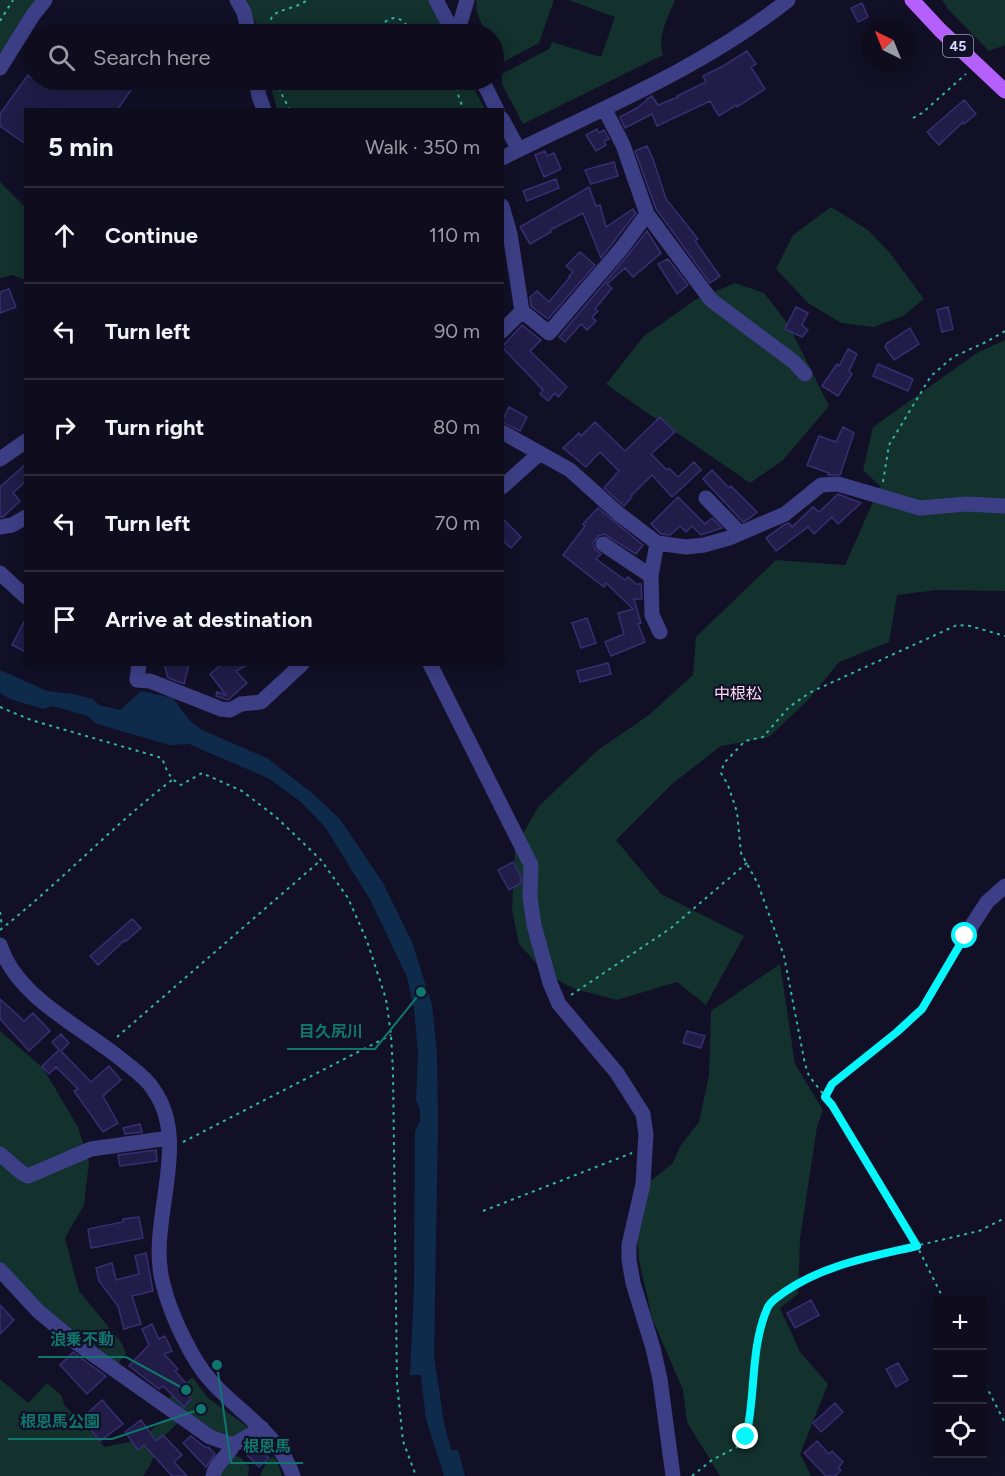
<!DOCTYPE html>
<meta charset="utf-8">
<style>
:root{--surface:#0e0c1d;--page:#1c1a2a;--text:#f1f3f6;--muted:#9b9ba4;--line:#2e2c3b}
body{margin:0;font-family:Figtree,"Noto Sans JP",sans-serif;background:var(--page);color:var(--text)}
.controls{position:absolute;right:18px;bottom:18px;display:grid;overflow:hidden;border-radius:0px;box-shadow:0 3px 15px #0003}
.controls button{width:54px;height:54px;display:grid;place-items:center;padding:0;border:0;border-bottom:2px solid var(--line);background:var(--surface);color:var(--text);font:30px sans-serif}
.compass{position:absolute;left:861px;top:18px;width:54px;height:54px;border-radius:50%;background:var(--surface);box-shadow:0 3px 15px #0003;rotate:317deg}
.stop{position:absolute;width:18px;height:18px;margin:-14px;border:4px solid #06f6fb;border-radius:50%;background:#fff}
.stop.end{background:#06f6fb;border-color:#fff;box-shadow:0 2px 6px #0008}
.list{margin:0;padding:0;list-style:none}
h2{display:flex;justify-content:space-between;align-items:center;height:78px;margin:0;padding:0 24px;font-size:26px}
h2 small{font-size:20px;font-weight:400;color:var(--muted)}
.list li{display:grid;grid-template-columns:39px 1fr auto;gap:18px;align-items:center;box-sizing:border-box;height:96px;padding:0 24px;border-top:2px solid var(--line)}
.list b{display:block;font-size:22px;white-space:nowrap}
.list em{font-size:20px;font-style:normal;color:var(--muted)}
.icon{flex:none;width:33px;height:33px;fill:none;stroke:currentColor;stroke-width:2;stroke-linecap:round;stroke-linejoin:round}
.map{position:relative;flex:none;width:1005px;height:1476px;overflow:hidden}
.search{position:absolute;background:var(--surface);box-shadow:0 3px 15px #0003;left:24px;top:24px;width:480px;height:66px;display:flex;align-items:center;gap:15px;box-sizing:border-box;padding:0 21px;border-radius:33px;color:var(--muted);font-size:22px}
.panel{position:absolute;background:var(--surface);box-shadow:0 3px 15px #0003;left:24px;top:108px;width:480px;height:558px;border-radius:0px}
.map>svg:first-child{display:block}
</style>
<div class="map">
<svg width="1005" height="1476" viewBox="0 0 1005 1476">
<rect width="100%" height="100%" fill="#121027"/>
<path fill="#13312d" d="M0 0H37L0 54Z
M245 0H428L446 34H261Z
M476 0H554L539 43 494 67V61L496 58 494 53V34H486L477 13Z
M568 0H675C668 17 657 36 663 55L523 124 502 84V74L549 49 552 42 601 57 615 17Z
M942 0H1005V45L989 51 948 9Z
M269 80H469L485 109H277Z
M0 182 25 207V280L13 275 0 278Z
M831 207 868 230 890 253 924 299 903 316 874 327 841 323 808 303 776 269 793 235Z
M735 283 764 293 788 324 829 406 783 460 750 483C702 449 653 418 606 384L644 336 695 300Z
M1005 340V591L937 590 897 595 889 642 839 662 809 699 769 737 721 746 672 784 616 840 661 894 744 936 706 1005 677 982 617 1000 575 989 547 975 519 944 512 910 515 848 538 807 598 750 649 715 693 675 696 637 776 560 845 565 880 486 863 470 873 427 977 353Z
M780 964 795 1064 823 1110 817 1127 800 1239 798 1294 780 1308 800 1352 828 1384 800 1454 811 1476H720L687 1422 683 1390 652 1318 639 1260 636 1219 647 1184 672 1164 681 1145 699 1122 709 1075 711 1011Z
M0 1031 43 1068 78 1127 89 1162 84 1205 65 1238 79 1291 121 1342 126 1353 117 1365 15 1292 0 1272Z
M192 1377 208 1398 248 1427 232 1439 223 1436 166 1401Z
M0 1379 28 1403 47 1383 61 1395 65 1406 105 1447C116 1444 129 1443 139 1439 154 1433 159 1413 179 1420 174 1429 165 1433 160 1441 154 1453 152 1466 143 1476H0Z
M233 1455 241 1458 249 1467 248 1476H219Z
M272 1457 276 1459 282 1476H260L266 1463Z"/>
<path fill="#0f2b4c" d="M0 670 47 691 73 694 93 699 99 705 120 710 141 691 173 698 189 720 202 730 267 758 312 793 340 819 383 883 412 942 432 1005 437 1053 438 1123 434 1356 444 1423 451 1450H458L465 1476H444L426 1419 421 1375H410L414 1290 415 1131 420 1121V1110L416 1100 418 1052 414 1009 407 977 371 901 325 827 301 802 268 778 189 744 170 745 97 724 87 716 53 706 43 709 10 699 0 693Z"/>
<path fill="#211c48" stroke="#372f73" stroke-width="1.5" d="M862 3 868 17 858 22 851 8Z
M747 51 756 64 751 67 765 89 737 107 736 105 719 116 710 101 657 126 652 114 625 128 620 117 637 108 647 100V99L652 96 658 105 678 97 677 96 706 82 703 76 725 65Z
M28 75 42 86 46 80H131L136 83 117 110H26V144L0 126V114Z
M964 100 976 114 964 124 963 122 939 145 927 132Z
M597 129 599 133 604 130 609 139 604 141 606 145 596 151 586 135Z
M647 146 653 159 666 199 698 239 695 241 720 276 710 283 656 209 635 151Z
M545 151 547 156 554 153 561 169 544 177 535 155Z
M614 162 618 176 591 184 585 170Z
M556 179 559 188 527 201 523 191Z
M589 187 596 206 600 205 606 227 633 209 636 213 601 258 583 213 550 230 551 232 530 244 520 227Z
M647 231 661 253 633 277 625 268 607 284 612 288 595 309 598 311 592 317 596 321 587 330 581 324 565 342 559 337 628 255Z
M580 252 595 265 548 319 531 306 530 297 537 291 549 302 570 277 569 276 573 272 566 266Z
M668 259 688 285 677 294 658 264Z
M9 289 16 307 0 313V292Z
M796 307 808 313 802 325 808 330 802 337 785 329Z
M948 307 953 329 942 332 937 310Z
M522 325 541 340 530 351 567 387 558 397 555 393 548 401 540 394 543 390 502 347Z
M910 328 919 344 894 360 885 347 887 343Z
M848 349 857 354 849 371 852 374 838 396 822 386 837 364 839 366Z
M878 364 913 379 908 391 873 376Z
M509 407 527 417 520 431 502 422Z
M660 417 675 432 651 454 667 470 669 468 678 477 694 462 701 470 672 497 652 475 631 496 632 497 624 506 604 488 619 471 600 452 586 467 563 448 579 433 581 436 595 422 625 451Z
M843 427 854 433 840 475H828L829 473 807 465 819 436 836 442Z
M26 464V481L13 493 20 501 3 517H0V487Z
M712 470 729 488 731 486 757 512 750 518 743 522 703 479Z
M838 494 861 503 838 524 832 517 814 534 808 527 776 551 766 538 784 525 789 523 792 527 813 507 819 512Z
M678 497 705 524 712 518 722 528 701 535 692 526 686 532 680 526 670 535 661 534 651 524Z
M598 508 643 545 636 554 604 534 598 536 593 543 595 549 601 554 596 559 625 580 628 577 636 584H641L642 599H634L641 623 638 624 645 642 611 656 605 642 624 634 618 613 633 609 606 583 604 587 563 555 585 526 583 524Z
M502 518 521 537 511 548 502 540Z
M26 618V652L12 645Z
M587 618 596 643 581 648 572 623Z
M608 663 611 674 580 682 577 671Z
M164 664H189L184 684 168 678Z
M222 664H249L236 671 247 683 228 700 216 696 217 692 226 695 210 674Z
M513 862 521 877V883L509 890 498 870Z
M132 919 141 928 126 941 125 940 98 965 90 956Z
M0 999 24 1021 33 1013 50 1031 29 1051 0 1019Z
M687 1031 705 1036 701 1048 683 1043Z
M61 1034 69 1043 61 1051 91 1082 109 1066 121 1080 103 1096 118 1123 103 1132 74 1091 78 1089 56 1067 49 1074 42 1066 59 1050 52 1042Z
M140 1124 142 1132 125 1134 123 1128Z
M156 1150 157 1161 120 1166 118 1155Z
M139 1217 143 1238 91 1248 88 1229 123 1222V1219Z
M146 1253 153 1291 132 1296 141 1324 124 1329 118 1306 99 1281 96 1268 112 1263 116 1280 139 1274 135 1256Z
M811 1300 819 1315 795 1328 787 1313Z
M0 1305 14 1320 0 1334Z
M152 1324 159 1339 165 1336 172 1351 164 1354 178 1369 175 1371 191 1389 186 1394 191 1399 184 1407 163 1386 159 1389 129 1366 149 1345 142 1329Z
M73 1352 106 1376 87 1394 60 1365Z
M898 1363 908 1380 896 1387 886 1369Z
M102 1400 123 1424 100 1441 81 1419Z
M835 1403 843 1412 821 1432 813 1423Z
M141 1420 156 1441 163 1435 182 1455 174 1462 187 1476H172L144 1445 138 1450 125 1432Z
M191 1436 206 1448 208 1447 215 1454 206 1467 183 1443Z
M817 1441 829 1454 832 1451 843 1462 838 1468 841 1470 835 1476H826L804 1453Z
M254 1444 269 1458 259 1467 243 1451Z"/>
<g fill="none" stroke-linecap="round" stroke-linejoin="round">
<path stroke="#32b7a4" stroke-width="2" stroke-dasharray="3 4.5" stroke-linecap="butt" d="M0 21 13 0
M270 27 285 34
M274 34C259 7 294 12 307 0
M295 34H300
M376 34C378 29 380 26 385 22 399 11 406 25 413 34
M278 80 280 91 290 110
M455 80 459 98 464 110
M913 118 922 113 966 74
M883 482 889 445 931 376 953 357 986 342 1005 331
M0 707 31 720 162 758C167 771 169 778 181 785L202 773 242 791 276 817 321 860 348 898 367 941 386 999 391 1035 393 1071 397 1383 403 1441 416 1476
M0 912 2 927
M0 930C60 883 112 826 172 780
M571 995 671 928 748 862
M117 1037 321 860
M826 1097 832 1084 897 1032 922 1009 958 949
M183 1142 391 1035
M483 1211 632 1153
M944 1300 917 1246 832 1105 809 1076 805 1064 784 956 758 884 741 853 737 812 728 785 721 773 724 763 745 741 763 737 789 707 811 692 957 625 970 626 1005 636
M982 1378 1005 1423
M692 1476 712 1460 739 1446 746 1437 760 1333 767 1307 773 1300 800 1281 843 1263 979 1231 1005 1218"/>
<path stroke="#3c3f85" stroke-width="15" d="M237 0 244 12 249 34
M436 0 454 34
M457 34 467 0
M0 68 33 15 45 0
M256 80 259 96 264 110
M482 80 497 110
M605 110 623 145 647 214 711 300 794 362 805 374
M502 119 519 150
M502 158C600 109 701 69 788 0
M502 206 510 234 522 311 502 331
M522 311 549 333 621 249 647 214
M502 432 570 470 619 514 657 543 686 547 704 545 729 538 785 514 821 485 838 484 920 508 966 504 1005 506
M0 459 26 441
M502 487 540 453
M706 498 740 533
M0 527 12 525 26 517
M657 543 651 576 652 615 660 632
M603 544 651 576
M0 573 26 597
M139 664 137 680 150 681 221 709 230 710 241 704 261 702 302 664
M430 664 531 865 530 897 534 925 550 983 559 1004 617 1073 643 1114 646 1134 643 1184 629 1245V1260L633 1283 653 1348 660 1379 673 1476
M965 936 987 902 1005 886
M0 945C18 1000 85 1028 127 1064 136 1071 147 1079 153 1089 193 1144 146 1222 163 1284 170 1313 191 1359 211 1381 239 1413 279 1433 293 1476
M0 1154 22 1173 28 1176 91 1149 169 1138
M0 1270 38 1311 74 1341 210 1437 233 1445 262 1428
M213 1476C215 1463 228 1457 233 1445"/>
<path stroke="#b560fc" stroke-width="15" d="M912 0 940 30 1005 91"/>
</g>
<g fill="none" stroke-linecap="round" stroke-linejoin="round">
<path stroke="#06f6fb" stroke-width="8" d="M746 1437C756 1395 750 1349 767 1309 770 1301 777 1298 783 1293 823 1265 870 1257 917 1246L832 1105 825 1097 832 1084 897 1032 922 1009 965 936"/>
</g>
<g text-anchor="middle" stroke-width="4.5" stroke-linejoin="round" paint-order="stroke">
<rect fill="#121027" stroke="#9d9bbe" stroke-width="1.5" x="943" y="35" width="30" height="22" rx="4.5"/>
<g font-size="14" font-weight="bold" fill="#d8d7fe">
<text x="958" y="51">45</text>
</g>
<g font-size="16" fill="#fed9f4" stroke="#121027">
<text x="738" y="699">中根松</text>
</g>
</g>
<path fill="none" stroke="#0f766e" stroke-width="2" d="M421 992L375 1049H287M186 1390L126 1357H38M201 1409L112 1439H8M217 1365L231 1463H303"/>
<g fill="#0f766e" stroke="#121027" stroke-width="2">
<circle cx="421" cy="992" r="6"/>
<circle cx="186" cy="1390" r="6"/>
<circle cx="201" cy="1409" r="6"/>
<circle cx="217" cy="1365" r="6"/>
</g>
<g font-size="16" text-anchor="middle" font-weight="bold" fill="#0f766e" stroke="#121027" stroke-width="4.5" stroke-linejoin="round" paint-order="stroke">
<text x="331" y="1037">目久尻川</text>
<text x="82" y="1345">浪乗不動</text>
<text x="60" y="1427">根恩馬公園</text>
<text x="267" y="1452">根恩馬</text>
</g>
</svg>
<div class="controls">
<button>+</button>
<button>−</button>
<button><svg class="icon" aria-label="locate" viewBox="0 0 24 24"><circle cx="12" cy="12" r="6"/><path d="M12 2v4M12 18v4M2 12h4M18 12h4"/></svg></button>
</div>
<svg class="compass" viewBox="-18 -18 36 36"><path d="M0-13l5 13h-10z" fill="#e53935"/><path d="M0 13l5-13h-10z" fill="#9b9ba4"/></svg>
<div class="stop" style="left:965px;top:936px"></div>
<div class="stop end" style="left:746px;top:1437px"></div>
<div class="search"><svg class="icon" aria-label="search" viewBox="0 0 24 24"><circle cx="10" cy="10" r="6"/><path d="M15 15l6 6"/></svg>Search here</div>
<section class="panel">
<h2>5 min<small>Walk · 350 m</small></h2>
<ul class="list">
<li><svg class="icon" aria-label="ahead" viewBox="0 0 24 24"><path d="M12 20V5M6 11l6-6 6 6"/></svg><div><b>Continue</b></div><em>110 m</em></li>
<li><svg class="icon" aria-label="left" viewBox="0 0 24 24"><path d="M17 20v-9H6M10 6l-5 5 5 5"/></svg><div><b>Turn left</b></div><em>90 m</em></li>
<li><svg class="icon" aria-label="right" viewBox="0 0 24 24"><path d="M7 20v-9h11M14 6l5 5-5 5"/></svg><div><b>Turn right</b></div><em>80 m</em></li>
<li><svg class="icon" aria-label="left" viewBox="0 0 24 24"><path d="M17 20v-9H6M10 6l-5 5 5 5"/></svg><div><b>Turn left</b></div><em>70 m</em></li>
<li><svg class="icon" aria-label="arrive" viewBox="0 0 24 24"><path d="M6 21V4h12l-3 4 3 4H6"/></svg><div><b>Arrive at destination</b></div></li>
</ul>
</section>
</div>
